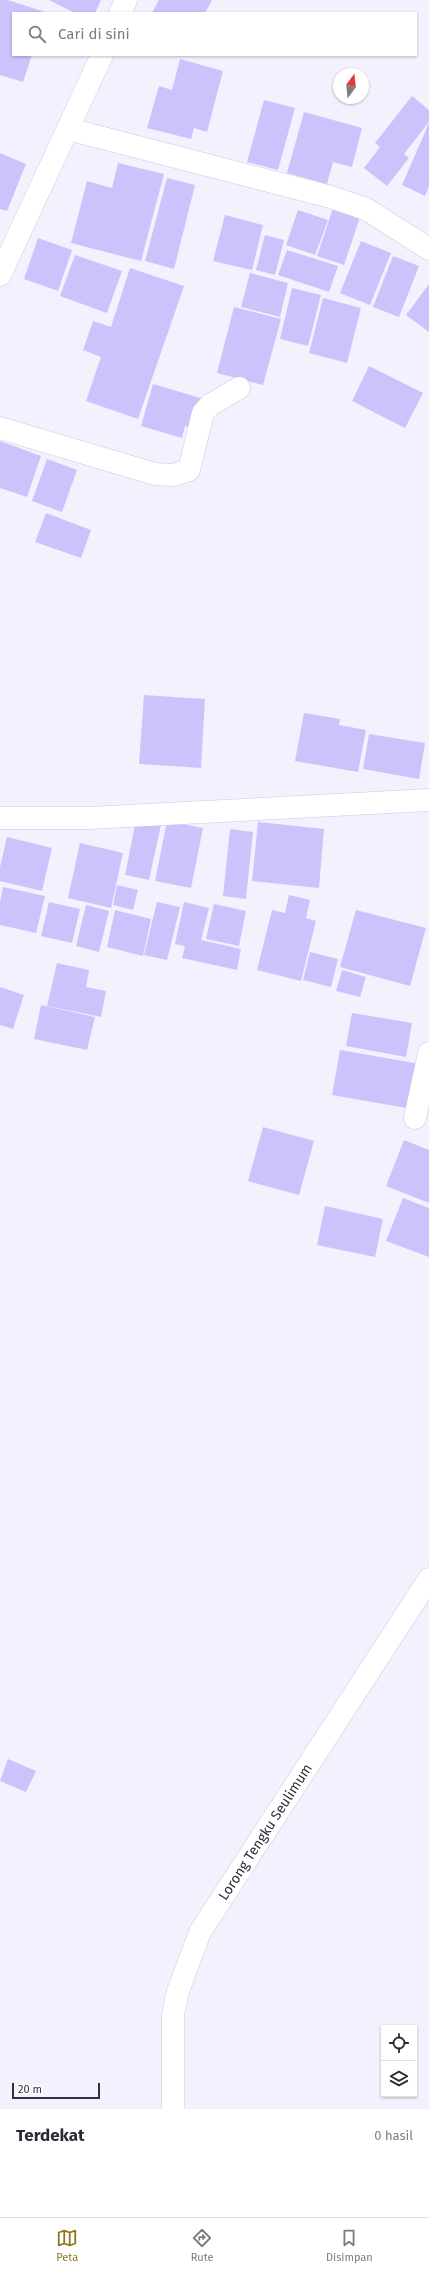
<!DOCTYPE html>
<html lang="id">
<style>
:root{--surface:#fff;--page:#f2f2f3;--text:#2b2b33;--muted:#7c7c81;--line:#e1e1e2;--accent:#8e781d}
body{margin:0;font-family:"Fira Sans",sans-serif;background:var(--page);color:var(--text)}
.controls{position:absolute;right:12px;bottom:12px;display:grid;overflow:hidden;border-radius:0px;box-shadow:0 1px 3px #0004}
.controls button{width:36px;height:36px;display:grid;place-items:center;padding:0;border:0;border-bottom:1px solid var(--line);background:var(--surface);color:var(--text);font:20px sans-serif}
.compass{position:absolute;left:333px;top:68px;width:36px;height:36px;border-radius:50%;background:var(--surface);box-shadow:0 1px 3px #0004;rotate:15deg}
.scale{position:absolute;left:12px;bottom:10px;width:88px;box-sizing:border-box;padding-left:4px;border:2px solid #302f3a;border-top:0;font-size:11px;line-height:14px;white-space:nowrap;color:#302f3a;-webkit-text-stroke:3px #fff;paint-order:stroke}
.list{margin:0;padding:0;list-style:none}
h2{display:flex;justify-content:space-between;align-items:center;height:52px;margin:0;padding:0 16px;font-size:17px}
h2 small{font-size:13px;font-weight:400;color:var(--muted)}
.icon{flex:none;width:22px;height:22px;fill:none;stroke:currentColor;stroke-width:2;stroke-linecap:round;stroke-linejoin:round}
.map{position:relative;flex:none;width:429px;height:2109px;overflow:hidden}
.search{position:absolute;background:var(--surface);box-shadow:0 1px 3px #0004;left:12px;right:12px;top:12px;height:44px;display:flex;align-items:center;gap:10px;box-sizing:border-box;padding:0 14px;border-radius:0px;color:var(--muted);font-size:15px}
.sheet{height:108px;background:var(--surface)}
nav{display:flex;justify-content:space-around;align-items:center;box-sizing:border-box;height:56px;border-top:1px solid var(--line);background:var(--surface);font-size:11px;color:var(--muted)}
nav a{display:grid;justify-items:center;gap:2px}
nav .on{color:var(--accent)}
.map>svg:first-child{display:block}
</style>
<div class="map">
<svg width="429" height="2109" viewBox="0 0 429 2109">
<rect width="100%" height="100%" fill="#f3f1fd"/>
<path fill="#ccc3fd" d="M0 0H8L48 13H13V55H32L23 82 0 75Z
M49 0H101L95 13H75Z
M159 0H212L205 13H152Z
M180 59 223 71 207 132 194 128 191 139 147 128 159 86 172 90Z
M412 96 429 110V122L404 154 409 158 387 186 364 168 380 147 375 143Z
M264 100 295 108 278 170 247 162Z
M304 112 362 128 352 167 333 162 327 184 287 173Z
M429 123V186L425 196 402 185Z
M0 153 26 164 7 211 0 209Z
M118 163 164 174 141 261 71 243 87 181 112 188Z
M167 178 195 185 174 269 145 261Z
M334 205 361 214 344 265 317 256Z
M298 210 328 220 315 255 286 245Z
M225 215 263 225 252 270 213 261Z
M265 235 284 240 275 275 256 270Z
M38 238 72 250 58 291 24 279Z
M361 241 391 253 370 305 340 293Z
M287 250 338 266 329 292 278 275Z
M75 255 122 271 107 313 60 296Z
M393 256 419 266 399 317 373 307Z
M130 268 184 286 138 419 86 401 101 357 83 350 93 321 111 327Z
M250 273 288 283 280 317 241 307Z
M429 284V332L406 315Z
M292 288 321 295 308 346 280 339Z
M323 298 361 308 347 363 309 353Z
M234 307 281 319 263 385 217 373Z
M369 366 423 393 405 428 352 401Z
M153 384 204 399 196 429 185 426 182 438 141 426Z
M0 441 41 456 27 497 0 488Z
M47 459 77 470 62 512 32 501Z
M46 513 91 530 81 558 35 542Z
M144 695 205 699 201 768 139 764Z
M304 713 340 719 339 725 366 730 358 772 295 761Z
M369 734 425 743 419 779 363 769Z
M136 820 161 825 149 880 125 875Z
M167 821 203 828 191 888 155 881Z
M258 822 324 829 319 888 252 881Z
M230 829 253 832 246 899 223 896Z
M7 837 52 848 42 891 0 881V867Z
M80 843 123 853 111 908 68 898Z
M117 885 138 890 133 910 113 905Z
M3 887 45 896 36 933 0 925V902Z
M289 895 310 900 306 918 316 921 301 981 257 970 272 910 285 913Z
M49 902 80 909 72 943 41 936Z
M157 902 180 907 167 960 144 955Z
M184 902 209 908 201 940 241 949 237 970 182 958 185 946 175 944Z
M214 904 246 911 239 946 206 939Z
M86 905 109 911 99 952 76 946Z
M115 910 151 919 143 956 107 947Z
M356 910 426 928 410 986 340 967Z
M310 952 338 959 331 987 303 980Z
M57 963 89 970 86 987 106 991 101 1017 47 1006Z
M342 970 366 977 360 997 336 991Z
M0 987 24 995 13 1029 0 1025Z
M41 1005 95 1017 87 1050 34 1039Z
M352 1013 412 1023 406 1057 346 1046Z
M340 1050 420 1064 412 1109 332 1095Z
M263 1127 314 1141 299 1195 248 1181Z
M404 1140 429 1150V1203L386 1186Z
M403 1198 429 1208V1257L386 1241Z
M325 1206 383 1219 375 1257 317 1245Z
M8 1759 36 1771 26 1792 0 1781Z"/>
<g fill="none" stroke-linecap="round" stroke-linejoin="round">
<defs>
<g id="minor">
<path d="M120 13 126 0"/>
<path d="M68 129 331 197 366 209 429 249"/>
<path d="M0 275 102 55"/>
<path d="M0 428 155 474 174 475 189 470 203 413 210 405 239 388"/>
<path d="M415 1118 429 1053"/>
<path id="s1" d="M173 2109V2015L178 1991 200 1932 429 1579"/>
</g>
<path id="tertiary" d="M0 818H89L429 800"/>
</defs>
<use href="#minor" stroke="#cbc8e3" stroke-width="23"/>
<use href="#tertiary" stroke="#cbc8e3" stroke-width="23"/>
<use href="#minor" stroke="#fff" stroke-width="22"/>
<use href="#tertiary" stroke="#fff" stroke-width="22"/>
</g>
<g text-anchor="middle" stroke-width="4" stroke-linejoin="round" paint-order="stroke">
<g font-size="14" fill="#302f3a" stroke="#fff">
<text dy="5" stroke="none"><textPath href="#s1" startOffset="301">Lorong Tengku Seulimum</textPath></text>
</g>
</g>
</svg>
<div class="controls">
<button><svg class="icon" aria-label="locate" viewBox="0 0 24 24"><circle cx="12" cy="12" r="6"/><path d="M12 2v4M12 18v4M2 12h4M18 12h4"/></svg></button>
<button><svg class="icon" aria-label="layers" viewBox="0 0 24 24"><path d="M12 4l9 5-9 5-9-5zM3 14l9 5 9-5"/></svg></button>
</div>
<svg class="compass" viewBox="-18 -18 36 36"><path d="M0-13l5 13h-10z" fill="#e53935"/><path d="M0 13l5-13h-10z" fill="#7c7c81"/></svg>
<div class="scale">20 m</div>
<div class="search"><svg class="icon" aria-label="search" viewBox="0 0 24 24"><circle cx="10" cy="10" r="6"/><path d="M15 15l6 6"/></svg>Cari di sini</div>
</div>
<section class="sheet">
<h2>Terdekat<small>0 hasil</small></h2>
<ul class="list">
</ul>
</section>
<nav>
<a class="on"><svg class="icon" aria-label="map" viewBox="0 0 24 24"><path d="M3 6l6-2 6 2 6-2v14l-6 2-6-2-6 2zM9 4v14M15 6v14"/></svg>Peta</a>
<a><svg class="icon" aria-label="directions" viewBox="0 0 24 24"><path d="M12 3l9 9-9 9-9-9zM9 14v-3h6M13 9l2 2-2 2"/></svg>Rute</a>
<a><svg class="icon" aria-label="saved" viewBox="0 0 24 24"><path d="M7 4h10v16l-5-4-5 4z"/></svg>Disimpan</a>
</nav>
